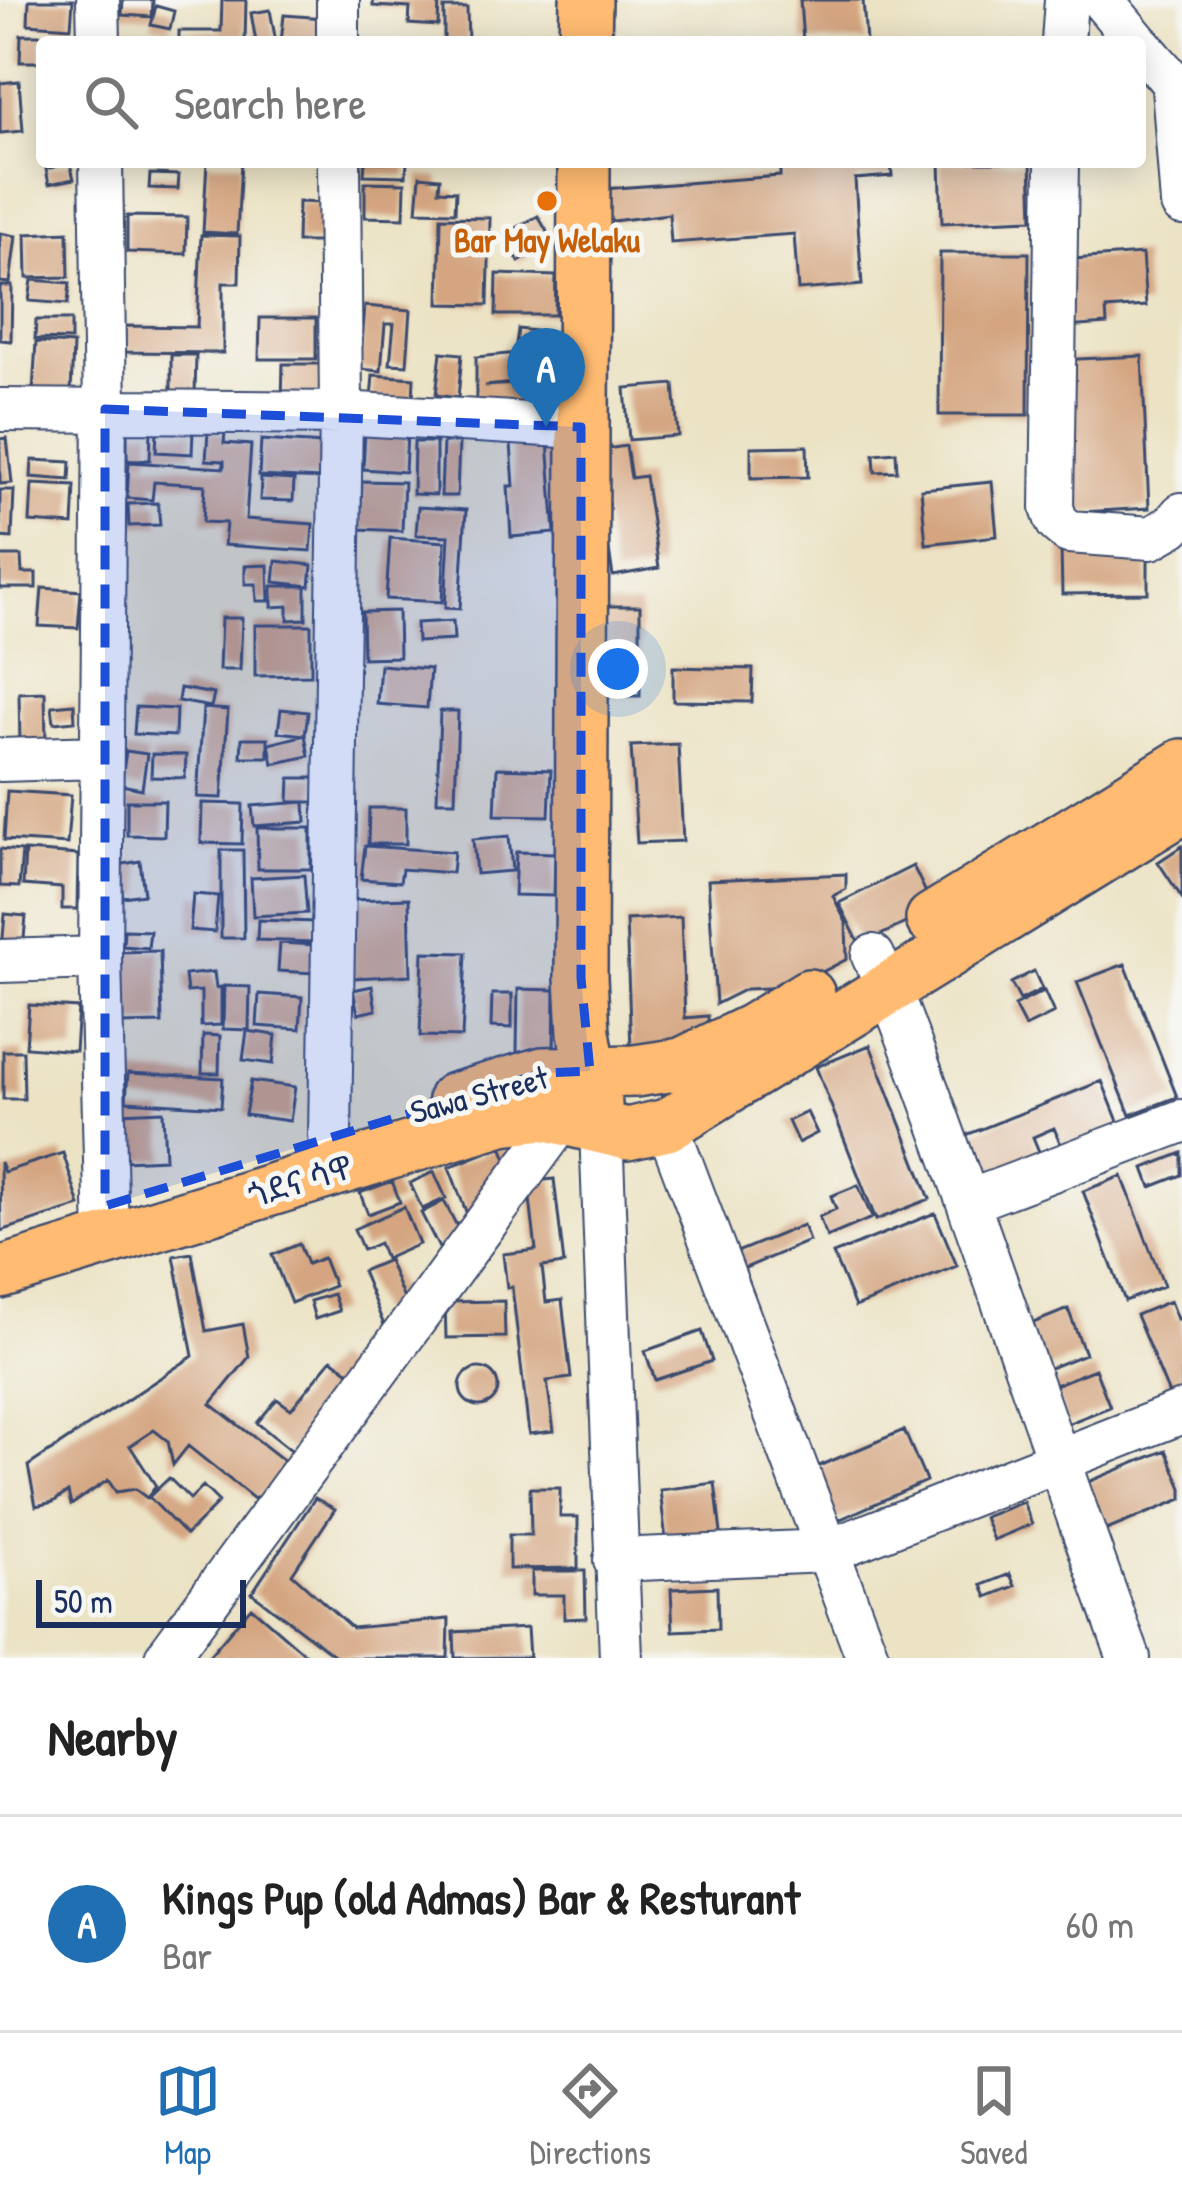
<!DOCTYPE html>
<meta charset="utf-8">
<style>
:root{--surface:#fff;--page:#f2f2f2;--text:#222;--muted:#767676;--line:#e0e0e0;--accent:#1f6fb2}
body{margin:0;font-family:"Patrick Hand","Noto Sans Ethiopic",sans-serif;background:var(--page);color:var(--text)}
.scale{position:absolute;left:36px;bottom:30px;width:210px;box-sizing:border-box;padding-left:12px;border:6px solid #1b2f5e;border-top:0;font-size:33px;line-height:42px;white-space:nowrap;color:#1b2f5e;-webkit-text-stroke:9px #f6f6f2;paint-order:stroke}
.you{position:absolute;left:618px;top:669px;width:42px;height:42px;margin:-30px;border:9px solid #fff;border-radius:50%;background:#1a73e8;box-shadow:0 0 0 18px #1a73e833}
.badge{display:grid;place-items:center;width:78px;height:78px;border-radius:50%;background:var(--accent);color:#fff;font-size:39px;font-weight:700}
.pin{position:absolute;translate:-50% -99px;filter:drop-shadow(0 3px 6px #0008)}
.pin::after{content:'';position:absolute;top:63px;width:42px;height:36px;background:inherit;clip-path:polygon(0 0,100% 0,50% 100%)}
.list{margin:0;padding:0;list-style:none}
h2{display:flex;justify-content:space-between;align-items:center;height:156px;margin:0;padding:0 48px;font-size:51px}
h2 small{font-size:39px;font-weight:400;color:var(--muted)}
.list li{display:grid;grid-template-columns:78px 1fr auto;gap:36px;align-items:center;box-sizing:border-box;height:216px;padding:0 48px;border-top:3px solid var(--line)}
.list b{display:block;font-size:45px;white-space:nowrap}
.list p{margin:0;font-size:39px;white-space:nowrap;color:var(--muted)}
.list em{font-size:39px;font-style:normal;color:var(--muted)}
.icon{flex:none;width:66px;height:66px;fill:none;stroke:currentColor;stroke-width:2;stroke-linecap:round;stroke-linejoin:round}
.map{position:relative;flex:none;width:1182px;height:1658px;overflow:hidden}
.search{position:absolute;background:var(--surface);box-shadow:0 6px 30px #0003;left:36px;right:36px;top:36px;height:132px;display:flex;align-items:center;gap:30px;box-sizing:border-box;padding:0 42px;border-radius:12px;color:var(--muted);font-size:45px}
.sheet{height:372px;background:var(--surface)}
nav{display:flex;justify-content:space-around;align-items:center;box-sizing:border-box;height:168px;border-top:3px solid var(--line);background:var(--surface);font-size:33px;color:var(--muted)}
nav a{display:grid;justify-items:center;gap:6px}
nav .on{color:var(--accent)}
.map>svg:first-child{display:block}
</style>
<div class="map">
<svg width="1182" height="1658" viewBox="0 0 1182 1658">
<rect width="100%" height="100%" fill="#f6f6f2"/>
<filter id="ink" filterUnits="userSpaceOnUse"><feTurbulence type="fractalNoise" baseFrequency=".00833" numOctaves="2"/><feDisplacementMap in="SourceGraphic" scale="24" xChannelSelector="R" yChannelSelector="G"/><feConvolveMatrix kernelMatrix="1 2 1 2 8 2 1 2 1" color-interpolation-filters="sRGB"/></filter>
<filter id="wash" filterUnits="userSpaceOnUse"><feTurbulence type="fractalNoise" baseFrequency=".004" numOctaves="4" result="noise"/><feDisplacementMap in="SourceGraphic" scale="48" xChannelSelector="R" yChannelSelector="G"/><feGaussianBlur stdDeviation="2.7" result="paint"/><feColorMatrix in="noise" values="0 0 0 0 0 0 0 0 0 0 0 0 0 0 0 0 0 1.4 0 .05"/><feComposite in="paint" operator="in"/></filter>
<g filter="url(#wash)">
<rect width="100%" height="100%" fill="#ece3c5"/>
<g id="blocks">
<path fill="#d4a580" d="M29 0H73L71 27 28 24Z
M123 0H153L152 17 122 15Z
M222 0H246L245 42H179V31H221Z
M373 0H439L438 26 409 24 410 8 373 6Z
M800 0H863L866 42H803Z
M156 6 174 11 170 29 151 25Z
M444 8H467L468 42H444Z
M270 10 276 42H256L251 13Z
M284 15 324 18 321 42H281Z
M21 35H47V42H42V62H20Z
M19 81 23 131 0 133V83Z
M207 162H241L237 234 203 232Z
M365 162H407L406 176 364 175Z
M811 162H891L892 176 855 179 862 285 798 290 794 234 671 243 669 214 605 222 603 189 780 176V170L812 168Z
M940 162H1031L1033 219 942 223Z
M70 163 74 179 49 184 46 169Z
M150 174 179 175 178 189 149 188Z
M420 176 440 178 439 190 456 191 455 212 417 211Z
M365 182 405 183 404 218 365 217Z
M298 202 322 203V242H297Z
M127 216 187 217 186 254 127 252Z
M538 216 553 242 519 262 504 235Z
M441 217 490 218 488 305 439 304Z
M68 232 69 277 27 278 26 234Z
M0 233 16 236 10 283 0 282Z
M201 235 240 236 239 283H223V353L125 352V326L197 327Z
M940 253H1029L1028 415H939Z
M1142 254 1146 306 1106 309 1107 324 1065 327 1060 260Z
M497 274 556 276 555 315H496Z
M32 280 70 283 68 304 29 301Z
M0 286H12L11 341 0 340Z
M365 306 411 310 407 365 390 364 394 324H385L381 371 360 369Z
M260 318H316V359H259Z
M36 320H71V340L35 339Z
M518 329 555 333 553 349 516 344Z
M36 342 73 344 71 394 33 392Z
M550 350 553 379 485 386 547 382 548 400 476 406V357Z
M441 352 462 354 458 398 436 395Z
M171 355H196L195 395H171Z
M1142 356 1149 508 1065 513 1058 360Z
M283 364H322V400H282Z
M373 375 414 378 413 401 371 399Z
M674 384 678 436 629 440 625 388Z
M127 430H151L150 460H127Z
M157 431 193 432 192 454 156 452Z
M208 432 225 433 224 443 251 445 246 519 313 524 311 551 224 545 226 523 203 522 205 485 154 482 152 500 127 498 129 462 224 468V461L206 460Z
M365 432 407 434 405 472 363 469Z
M7 438 12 483 0 484V439Z
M261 440 323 444 321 479 259 476Z
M414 442H436V495L413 494Z
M443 442H459L457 496H441Z
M548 442 555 533 511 537 508 486H514L511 444Z
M626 446 631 478 645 476 659 568 613 576 594 451Z
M807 446 808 477 751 478V447Z
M896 452 897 471 875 472 874 454Z
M32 460 71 462 70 480 31 477Z
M261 478 294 480 293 501 260 500Z
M362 481 404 482 402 531 360 529Z
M992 482 997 536 926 544 921 489Z
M32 484 75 486 73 525 30 522Z
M0 490H14L12 538 0 537Z
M158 503 160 525 129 526 128 504Z
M418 507 466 510 460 609 445 608 449 536 416 535Z
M390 538 445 542 442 602 386 599Z
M1148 545V593L1062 594 1061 547Z
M0 556H21L22 573H36V588H0Z
M276 561 312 565 310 586 274 582Z
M268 565 269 601H257L256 584H245V566Z
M272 586H306V619L288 620V606L272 607Z
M42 588 81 591 78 628 39 626Z
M605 606H640V696H605Z
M398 611 399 657 363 658 362 612Z
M221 618H242L240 670H219Z
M453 621 454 640 417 642 416 623Z
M255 625H311V675L255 676Z
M380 665 430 669 427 708 377 704Z
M673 667 753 669 752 702 673 701Z
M180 688 214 694 211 707 178 701Z
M45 692 46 744H20L19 693Z
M74 704 75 721 54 723 52 706Z
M136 707 176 709 175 736 134 734Z
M203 708 228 710 222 798 197 797Z
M281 709 308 712 305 735 278 732Z
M440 711H458L455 801H437Z
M305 735 309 756 273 764 269 744Z
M242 738H268V757H241Z
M678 744 683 841 637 843 631 746Z
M126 751 147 754 142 789 121 785Z
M152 754 186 755 185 778 151 777Z
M497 768 551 770 549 816 495 815Z
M290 778H315L314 802H289Z
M7 791 71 795 67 844 4 840Z
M127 801H165L164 836 127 835Z
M305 802 306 822 254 826 252 806Z
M202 803 243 804 242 844 201 843Z
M369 808H406V844H368Z
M257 828H311V869H258Z
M509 836 512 871 476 874 473 839Z
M365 846 454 852 452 873 402 869 400 882 361 879Z
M1182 846V898L1158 862Z
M0 849 22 851 19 887 0 886Z
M221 850H243L244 938H221Z
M25 851 78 855 77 909H62V888L23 885Z
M516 852 555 853 554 896 514 895Z
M140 861 144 894 123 897 118 865Z
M913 866 934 909 860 945 839 903Z
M846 874V889L833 896 846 922 847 959 793 987 746 989 716 1004 708 880Z
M304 875 307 913 253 916 251 878Z
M193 894 218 896 215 932 190 930Z
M409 898 411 975 353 978 351 900Z
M5 914 26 916 23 950 2 949Z
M681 917 685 1018 708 1016 709 1046 631 1049 626 920Z
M258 920 314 922 313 942 257 940Z
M124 930 150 931 148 948 123 946Z
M280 943 316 945 315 973 278 971Z
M160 951 162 1023 121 1024 119 952Z
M423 952 466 953 462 1037 420 1036Z
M1125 964 1177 1097 1130 1115 1077 982Z
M1034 971 1042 989 1020 1000 1011 983Z
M214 972 216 988 221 987V1025L201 1026V991L187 992 185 975Z
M224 986 250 987 249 1030 223 1029Z
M372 986 376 1010 358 1014 353 990Z
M518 989 555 990 554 1053H517Z
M1044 991 1054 1013 1025 1027 1014 1006Z
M259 994 302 997 300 1029 257 1026Z
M492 994H512V1028L491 1027Z
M29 1005 78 1008 75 1051 26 1047Z
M247 1031 276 1035 273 1064 243 1060Z
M203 1035 220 1036 219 1073H202Z
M870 1045 930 1199 876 1220 816 1067Z
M3 1051H23L24 1099H3Z
M128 1073 223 1078 221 1107 126 1101Z
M251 1081 295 1087 290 1121 245 1115Z
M1102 1081 1121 1129 1064 1152 1054 1128 1033 1137 1042 1159 969 1188 951 1141Z
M163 1111 165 1159 123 1161 120 1113Z
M807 1112 817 1133 798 1143 788 1121Z
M502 1146 514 1178 472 1227 449 1167Z
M63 1153 80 1206 1 1231 0 1162 4 1172Z
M1182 1153V1175L1151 1187 1144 1168Z
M434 1172 446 1198 422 1209 410 1183Z
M1122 1176 1164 1286 1125 1301 1083 1191Z
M554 1179 564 1264 542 1267 546 1302 562 1300 571 1378 547 1381 554 1431 529 1434 512 1287 507 1288 503 1254 536 1250 528 1182Z
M392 1181 400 1202 368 1214 360 1193Z
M858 1185 872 1218 827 1237 819 1217 836 1209 831 1196Z
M444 1201 462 1236 439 1248 421 1213Z
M404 1207 419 1244 385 1259 379 1243 363 1250 354 1229Z
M935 1213 957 1266 855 1307 833 1254Z
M803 1225 809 1241 738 1271 732 1254Z
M299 1244 307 1264 323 1258 334 1286 291 1303 272 1255Z
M192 1253 206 1331 243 1324 249 1357 211 1404 286 1462 288 1476 254 1499 188 1446 173 1465 168 1441 154 1430 130 1446 156 1486 147 1498 135 1489 116 1492 108 1480 71 1505 68 1492 53 1502 36 1506 28 1466 193 1356 174 1256Z
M388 1260 410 1314 384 1325 362 1271Z
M333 1294 339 1311 315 1319 310 1301Z
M504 1301 505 1337 446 1338 445 1302Z
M1170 1301 1177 1319 1182 1317V1395L1171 1399 1136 1315Z
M1068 1309 1085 1354 1045 1370 1028 1325Z
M702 1331 712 1361 655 1380 645 1351Z
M332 1359 357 1378 296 1454 257 1423 277 1399 291 1409Z
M460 1387a19 19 0 1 1 38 0a19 19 0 1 1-38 0Z
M1095 1369 1110 1407 1067 1424 1052 1386Z
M904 1430 926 1481 836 1521 805 1472Z
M1166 1450 1182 1488V1499L1097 1534 1078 1486Z
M169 1478 190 1499 203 1486 219 1502 186 1535 149 1497Z
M715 1483 723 1550 668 1557 660 1490Z
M530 1488H560V1517H578V1568L509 1569V1535H531Z
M315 1498 335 1509 292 1574 352 1628 449 1619 448 1658H338L252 1593Z
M1023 1502 1032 1524 993 1540 984 1517Z
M532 1571H585L586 1618 564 1619V1595H532Z
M1010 1574 1015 1586 987 1597 982 1585Z
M717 1587 718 1629 673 1631 671 1589Z
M251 1607 310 1658H207Z
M527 1628 529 1657 455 1658 454 1632Z"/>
</g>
</g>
<g filter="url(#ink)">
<use href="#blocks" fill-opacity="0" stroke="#3a4a6d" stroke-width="3"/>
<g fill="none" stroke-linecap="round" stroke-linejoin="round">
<defs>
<path id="minor" d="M98 0 99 42
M338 0V42
M1102 0 1137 42
M1063 42 1066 0
M1140 45 1182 93
M1173 87 1182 204
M101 162 105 409 100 958 107 1240
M1057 162 1052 508 1057 522 1069 532 1151 538 1172 526 1182 514
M0 410 341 413 581 427
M0 760 100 757
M873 956 889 988C974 1209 1047 1435 1129 1658
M0 961 100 958
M667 1125 868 1658
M601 1129 621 1658
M333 1171 330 1135 341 413 339 162
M970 1201 1182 1121
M615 1560 828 1551 1182 1412
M166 1658 563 1118"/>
<path id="major" d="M585 42 586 0
M584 162 581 978 584 1032 596 1105
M932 919 1182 765
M454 1099 543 1073 635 1071 682 1064 752 1030 809 995
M0 1273 502 1119 543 1114 627 1134 667 1125 1182 808"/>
</defs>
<use href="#minor" stroke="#3a4a6d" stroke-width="46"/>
<use href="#major" stroke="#3a4a6d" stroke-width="56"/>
<use href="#minor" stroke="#fff" stroke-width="42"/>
<use href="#major" stroke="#ffbb71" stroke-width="51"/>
</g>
</g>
<path fill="#1d4ed8" fill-opacity="0.2" stroke="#1d4ed8" stroke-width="9" stroke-dasharray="24 15" stroke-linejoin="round" d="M105 409 581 427V978L590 1071 543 1073 105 1206Z"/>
<circle fill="#e8710a" stroke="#f6f6f2" stroke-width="4.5" cx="547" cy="201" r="12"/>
<g text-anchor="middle" stroke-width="10" stroke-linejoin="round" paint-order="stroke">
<g font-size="33" font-weight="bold" fill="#c56008" stroke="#f6f6f2">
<text x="547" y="252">Bar May Welaku</text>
</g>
<g font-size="33" fill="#1b2f5e" stroke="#f6f6f2">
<text transform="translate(479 1094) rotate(-15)" y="12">Sawa Street</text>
<text transform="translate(300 1181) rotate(-17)" y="12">ጎደና ሳዋ</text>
</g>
</g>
</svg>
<div class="scale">50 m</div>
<div class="you"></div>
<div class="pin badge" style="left:546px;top:427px">A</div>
<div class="search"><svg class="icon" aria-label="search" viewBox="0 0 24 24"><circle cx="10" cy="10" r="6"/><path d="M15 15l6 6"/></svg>Search here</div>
</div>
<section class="sheet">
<h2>Nearby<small></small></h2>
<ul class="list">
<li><span class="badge">A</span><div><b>Kings Pup (old Admas) Bar &amp; Resturant</b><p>Bar</p></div><em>60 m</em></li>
</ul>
</section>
<nav>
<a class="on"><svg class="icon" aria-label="map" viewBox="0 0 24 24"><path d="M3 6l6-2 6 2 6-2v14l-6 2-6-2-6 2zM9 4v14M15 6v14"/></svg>Map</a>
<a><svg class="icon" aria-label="directions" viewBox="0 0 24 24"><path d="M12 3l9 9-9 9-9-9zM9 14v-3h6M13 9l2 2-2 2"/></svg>Directions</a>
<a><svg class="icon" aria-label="saved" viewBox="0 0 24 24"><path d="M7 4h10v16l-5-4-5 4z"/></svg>Saved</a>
</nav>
